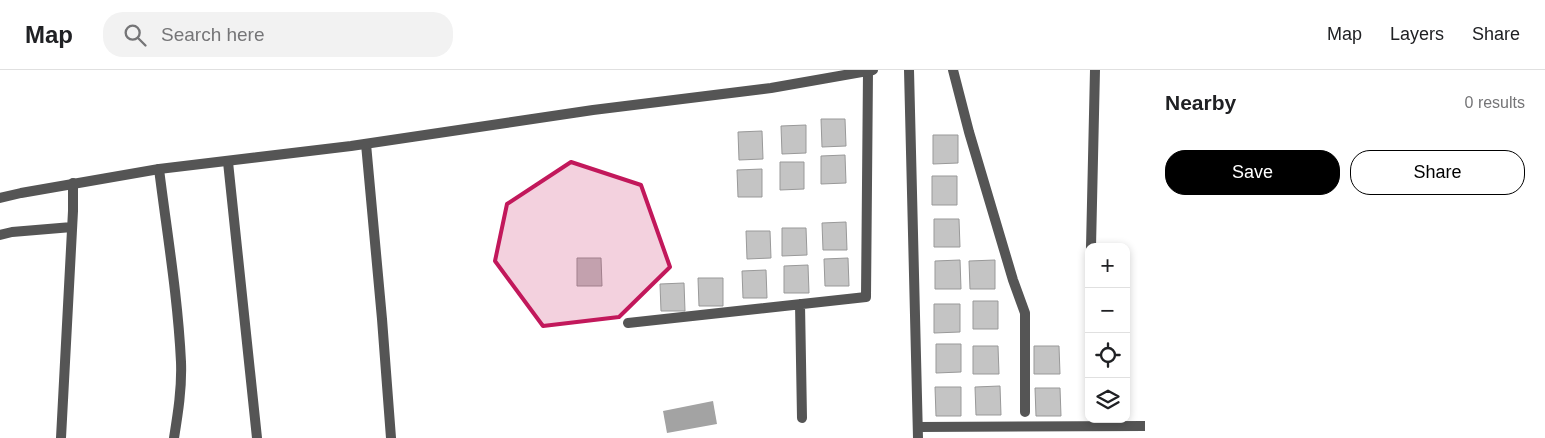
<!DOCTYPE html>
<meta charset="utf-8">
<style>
:root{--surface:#fff;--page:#f2f2f2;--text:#202124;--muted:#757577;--line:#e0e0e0;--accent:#000}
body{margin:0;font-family:Arial,sans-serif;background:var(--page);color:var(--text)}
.controls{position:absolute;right:15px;bottom:15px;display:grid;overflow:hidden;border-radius:10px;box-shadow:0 2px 8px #0003}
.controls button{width:45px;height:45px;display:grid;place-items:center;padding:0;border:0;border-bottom:1px solid var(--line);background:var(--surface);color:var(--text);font:25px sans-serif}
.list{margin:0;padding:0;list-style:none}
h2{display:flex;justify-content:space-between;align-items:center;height:65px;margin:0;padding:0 20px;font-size:21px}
h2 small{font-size:16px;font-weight:400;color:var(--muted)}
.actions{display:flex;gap:10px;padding:15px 20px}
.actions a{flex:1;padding:11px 0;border:1px solid var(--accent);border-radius:20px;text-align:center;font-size:18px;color:var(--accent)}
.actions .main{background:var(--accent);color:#fff}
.icon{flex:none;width:28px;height:28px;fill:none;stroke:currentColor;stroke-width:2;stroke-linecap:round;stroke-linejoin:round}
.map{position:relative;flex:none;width:1145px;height:368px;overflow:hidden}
header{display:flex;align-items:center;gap:30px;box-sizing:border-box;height:70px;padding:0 25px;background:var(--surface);border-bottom:1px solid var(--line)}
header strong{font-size:24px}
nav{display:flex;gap:28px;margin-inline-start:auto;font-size:18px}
.search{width:350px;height:45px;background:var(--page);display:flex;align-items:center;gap:12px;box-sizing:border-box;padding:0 18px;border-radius:20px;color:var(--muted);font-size:19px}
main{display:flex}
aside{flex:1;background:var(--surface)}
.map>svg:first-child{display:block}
</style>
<header>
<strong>Map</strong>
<div class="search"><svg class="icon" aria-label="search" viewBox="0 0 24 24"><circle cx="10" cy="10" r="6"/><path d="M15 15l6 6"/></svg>Search here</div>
<nav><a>Map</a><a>Layers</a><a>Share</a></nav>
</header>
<main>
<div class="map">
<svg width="1145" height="368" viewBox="0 0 1145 368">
<rect width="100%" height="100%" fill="#fff"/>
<path fill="#a3a3a3" d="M713 331 717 354 667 363 663 341Z"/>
<path fill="#c4c4c4" stroke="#999" d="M821 49H845L846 76 822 77Z
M806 55V83L782 84 781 56Z
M762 61 763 89 739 90 738 62Z
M933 65H958V93L933 94Z
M845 85 846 113 821 114V86Z
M780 92H804V119L780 120Z
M762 99V127H738L737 100Z
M932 106H957V135H932Z
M934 149H959L960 177H934Z
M846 152 847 180H823L822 153Z
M782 158H806L807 185 782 186Z
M746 161H770L771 188 747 189Z
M577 188H601L602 216H577Z
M848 188 849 216H825L824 189Z
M960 190 961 219H935V191Z
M995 190V219H970L969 191Z
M808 195 809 223H784V196Z
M766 200 767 228H743L742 201Z
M698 208H723V236H699Z
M684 213 685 241H661L660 214Z
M973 231H998V259H973Z
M934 234H960V262L934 263Z
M936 274H961V302L936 303Z
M973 276H998L999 304H973Z
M1034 276H1059L1060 304H1034Z
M1000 316 1001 345H976L975 317Z
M935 317H961V346H936Z
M1035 318H1060L1061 346H1036Z"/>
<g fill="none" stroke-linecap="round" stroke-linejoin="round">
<path stroke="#555" stroke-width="10" d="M909 0 918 368
M953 0 969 62 1013 210 1025 243V342
M366 74 382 249 391 368
M228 92 257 368
M159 99C167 163 178 228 181 292 182 318 178 343 174 368
M0 165 12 162 72 157
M1091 177 1095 0
M800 234 802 348
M628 253 866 227 868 1
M918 357 1145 356
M61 368 73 141V113"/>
<path stroke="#555" stroke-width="10" d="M0 128 21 123 159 99 351 76 593 40 771 18 873 0"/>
</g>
<path fill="#c2185b" fill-opacity="0.2" stroke="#c2185b" stroke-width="4" stroke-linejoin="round" d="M571 92 641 115 670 197 619 247 543 256 495 191 507 134Z"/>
</svg>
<div class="controls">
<button>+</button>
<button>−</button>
<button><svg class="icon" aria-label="locate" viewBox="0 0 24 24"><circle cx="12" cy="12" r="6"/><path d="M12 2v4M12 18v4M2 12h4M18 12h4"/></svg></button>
<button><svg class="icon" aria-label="layers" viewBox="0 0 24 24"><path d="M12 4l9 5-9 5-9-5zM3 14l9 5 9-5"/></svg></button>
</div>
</div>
<aside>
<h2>Nearby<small>0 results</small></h2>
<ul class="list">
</ul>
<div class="actions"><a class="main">Save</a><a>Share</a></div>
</aside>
</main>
